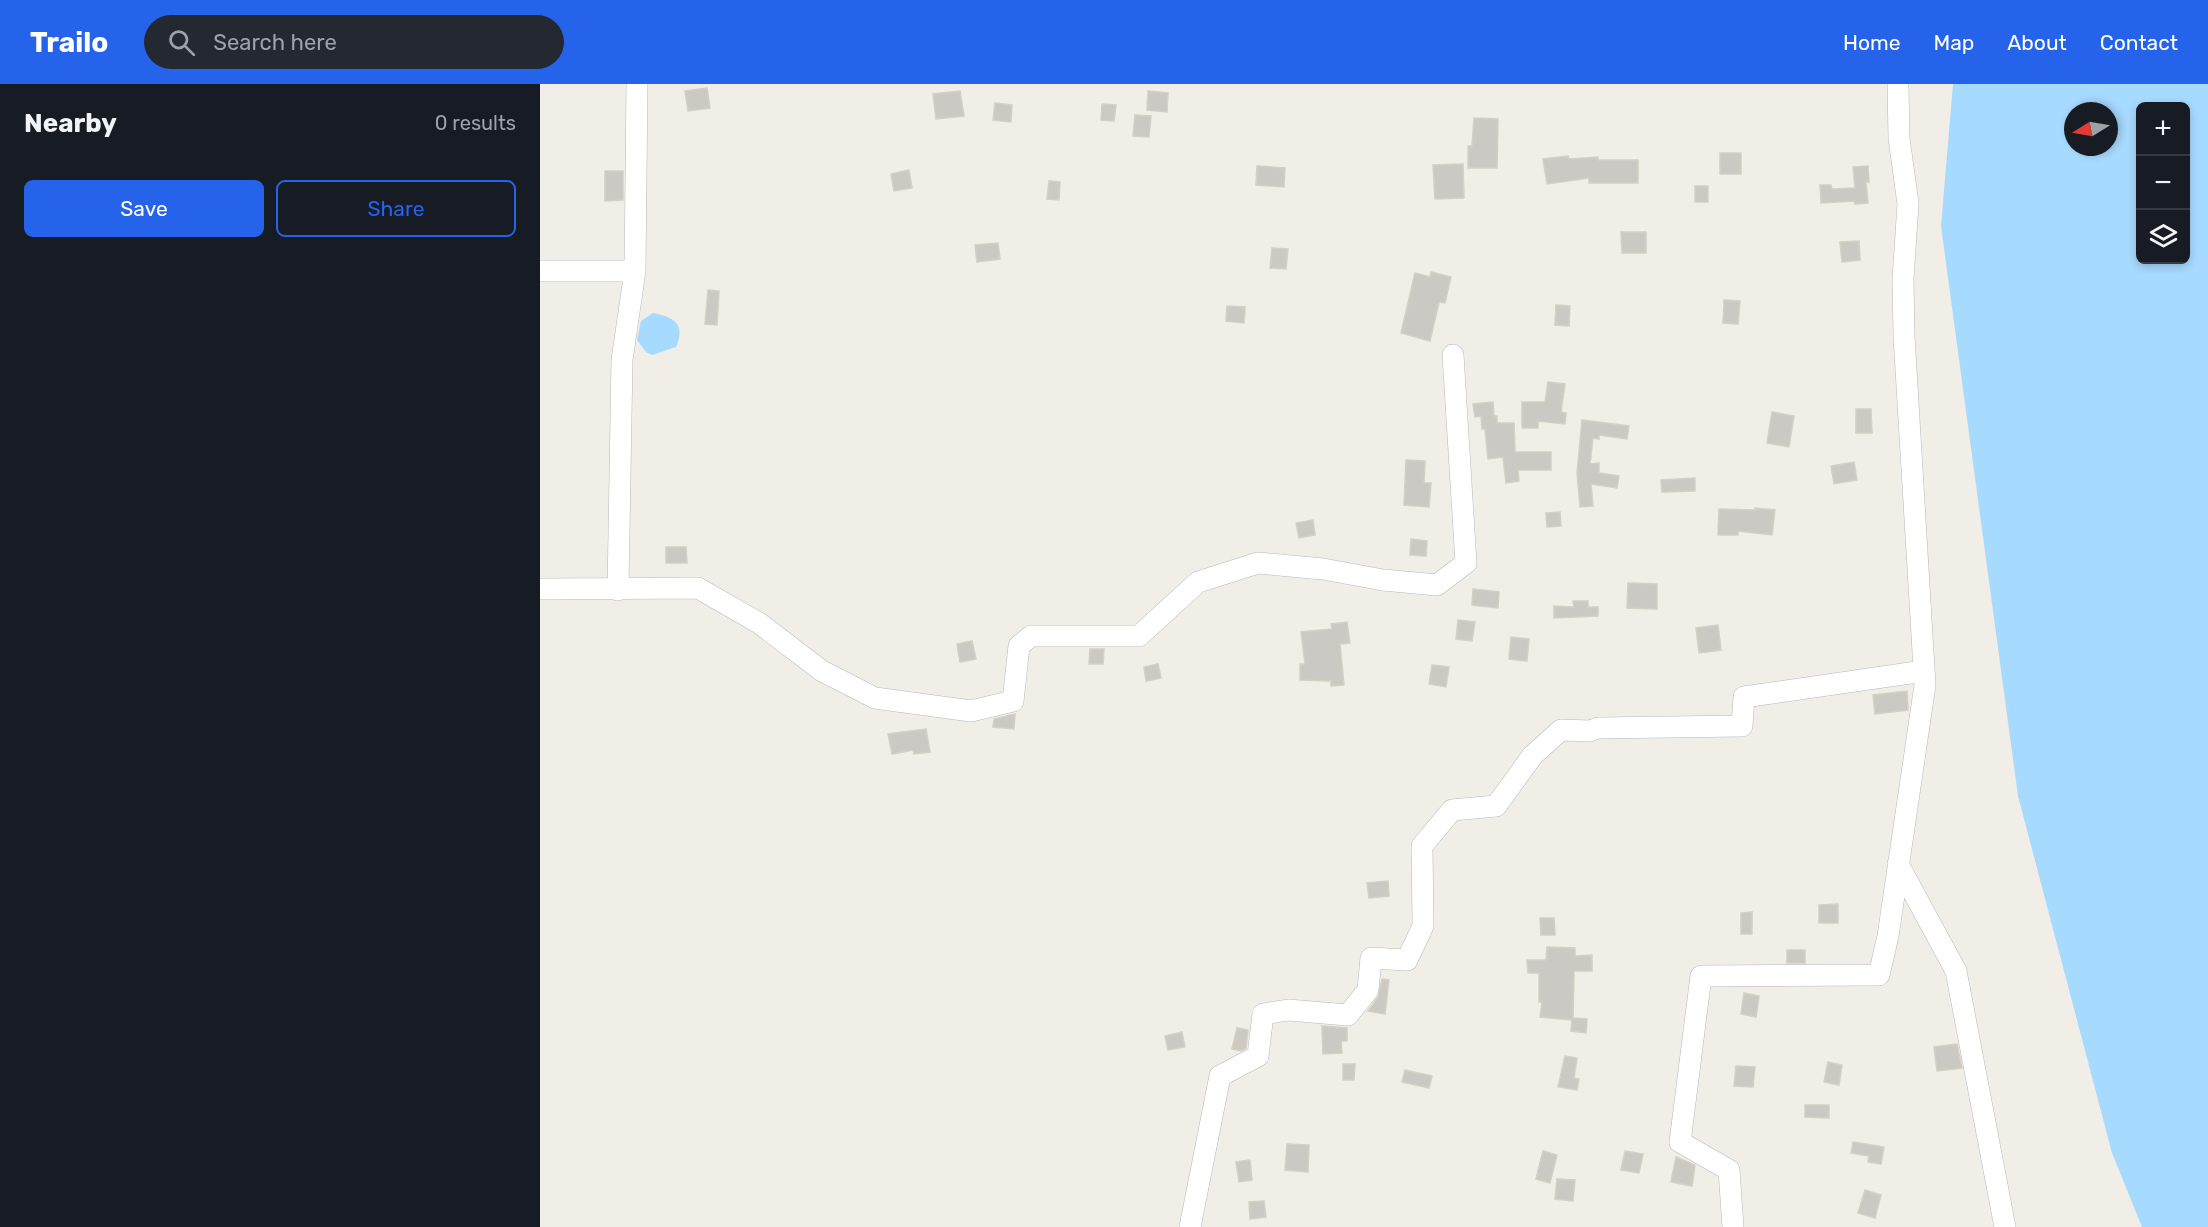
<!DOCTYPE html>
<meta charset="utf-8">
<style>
:root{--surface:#171b24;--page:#242831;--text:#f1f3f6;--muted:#9ea1a6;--line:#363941;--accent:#2563eb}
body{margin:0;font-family:Rubik,sans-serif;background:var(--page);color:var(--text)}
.controls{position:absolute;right:18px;top:18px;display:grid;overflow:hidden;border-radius:9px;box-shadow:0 3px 9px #0003}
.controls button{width:54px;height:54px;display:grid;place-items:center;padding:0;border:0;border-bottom:2px solid var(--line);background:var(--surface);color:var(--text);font:30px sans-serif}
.compass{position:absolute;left:1524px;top:18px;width:54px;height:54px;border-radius:50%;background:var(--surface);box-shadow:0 3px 9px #0003;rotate:259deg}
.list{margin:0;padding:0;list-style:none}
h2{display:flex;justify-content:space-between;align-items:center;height:78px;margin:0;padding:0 24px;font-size:26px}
h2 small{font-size:20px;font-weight:400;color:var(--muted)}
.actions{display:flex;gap:12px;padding:18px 24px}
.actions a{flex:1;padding:14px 0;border:2px solid var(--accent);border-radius:9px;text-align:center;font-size:21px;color:var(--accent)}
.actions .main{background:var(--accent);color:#fff}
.icon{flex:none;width:33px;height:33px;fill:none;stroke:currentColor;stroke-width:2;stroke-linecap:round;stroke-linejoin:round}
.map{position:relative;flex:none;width:1668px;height:1143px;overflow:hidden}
header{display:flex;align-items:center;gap:36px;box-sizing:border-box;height:84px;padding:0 30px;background:var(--accent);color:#fff}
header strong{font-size:28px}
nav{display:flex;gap:33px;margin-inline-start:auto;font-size:21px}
.search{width:420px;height:54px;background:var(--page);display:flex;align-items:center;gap:15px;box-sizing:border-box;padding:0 21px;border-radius:33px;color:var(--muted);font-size:22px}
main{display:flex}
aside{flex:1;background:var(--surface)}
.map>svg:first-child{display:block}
</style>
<header>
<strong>Trailo</strong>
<div class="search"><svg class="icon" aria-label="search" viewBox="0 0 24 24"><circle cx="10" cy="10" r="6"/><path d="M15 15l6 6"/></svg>Search here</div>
<nav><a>Home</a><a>Map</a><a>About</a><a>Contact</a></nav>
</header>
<main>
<aside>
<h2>Nearby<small>0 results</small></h2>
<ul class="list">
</ul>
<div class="actions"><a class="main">Save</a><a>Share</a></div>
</aside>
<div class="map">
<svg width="1668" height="1143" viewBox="0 0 1668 1143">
<rect width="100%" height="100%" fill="#f0eee6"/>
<path fill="#a7daff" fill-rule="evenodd" d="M1413 0H1668V1143H1602L1572 1069 1478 712 1401 142ZM1600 22H1646V176H1600ZM1533 27H1569V63H1533Z
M113 229C134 233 146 240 136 263L112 271 106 268 97 256 101 237Z"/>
<path fill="#ccc8c3" stroke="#d5cfc4" stroke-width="1.5" d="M167 4 170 24 148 27 145 7Z
M420 7 424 32 396 35 393 10Z
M608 7 628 9 627 28 607 26Z
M455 19 472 21 471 38 453 36Z
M562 20 576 21 574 37 561 36Z
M595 31 611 32 609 53 593 52Z
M934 34 958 35 957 84H928V62H932Z
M1180 69H1201V90H1180Z
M1028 72 1029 75 1058 73V76H1098V99H1049V94L1007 100 1003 75Z
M923 80 924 114 895 115 893 81Z
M717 82 745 84 744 103 716 101Z
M1328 82 1329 98H1326L1328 119 1315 120 1314 117 1281 119 1280 101H1291L1292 105 1315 104 1313 83Z
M369 86 372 104 354 107 351 90Z
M65 87H83V116L65 117Z
M509 97 520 98 519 116 507 115Z
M1155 102H1168V118H1155Z
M1081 148H1106V169H1082Z
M1319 157 1320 176 1302 178 1300 158Z
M458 159 460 175 437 178 435 161Z
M732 164 748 165 746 185 730 184Z
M891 188 911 193 905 219 899 218 890 257 861 249 875 189 890 193Z
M168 206 179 207 177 241 165 240Z
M1184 216 1200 217 1198 240 1183 239Z
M1016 221 1030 222 1029 242 1015 241Z
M687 222 705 223 704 239 686 237Z
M1008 298 1025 300 1021 328 1026 329 1025 340 998 337V344H982V318H1005Z
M953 318 954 332H957V339H974L975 368H1011V386H978L979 397 966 399 963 373 948 375 945 345H942L941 332 935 333 933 320Z
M1316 325H1331L1332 349H1316Z
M1232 328 1254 332 1249 363 1227 359Z
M1042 336 1089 342 1087 355 1059 351V355L1053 354 1050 380 1059 379V389L1079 392 1077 404 1051 400 1053 422 1040 423 1037 389Z
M866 376 885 377 884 399H891L889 423 864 421Z
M1314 378 1317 396 1294 400 1291 382Z
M1155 394V407L1122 408 1121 396Z
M1215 424 1235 426 1232 451 1198 447V451H1178L1179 425 1215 426Z
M1020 428 1021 442 1007 443 1006 429Z
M773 436 775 451 759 454 756 439Z
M871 455 887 457 886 472 870 471Z
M126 463H146L147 479H126Z
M1088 499 1117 500V525L1087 524Z
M933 505 959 508 958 524 932 521Z
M1033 517H1048V523H1058V532L1014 534V522L1034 523Z
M918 536 935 538 932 557 916 555Z
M807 538 810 559 800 560 804 601 791 602V597L760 596V580H765L761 548 792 545 791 540Z
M1178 541 1181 566 1159 569 1156 544Z
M971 553 989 555 987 577 969 575Z
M432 557 436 575 420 578 417 560Z
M550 565H564L563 580H549Z
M618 580 621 594 606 597 604 583Z
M892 581 909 583 906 603 889 600Z
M1367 607 1368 626 1335 630 1333 611Z
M475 630 474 645 453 643 454 635Z
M386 645 390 668 374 670 373 666 352 670 348 650Z
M848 797 849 812 829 814 827 799Z
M1298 820V839H1279V821Z
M1212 828V850H1201V829Z
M1000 834H1014L1015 851H1001Z
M1007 863 1035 864V872L1052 871V887H1034L1033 934 1047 935 1046 949 1031 947 1032 936 1000 933 1002 918H999V889H988L987 876H1006Z
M1247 866H1265V879H1247Z
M842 895 849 896 845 930 828 927 838 913Z
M1204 909 1219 912 1216 933 1201 930Z
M782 942 807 944V957H801L802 969 783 970Z
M697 944 708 946 706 964 701 967 692 965Z
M642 948 645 963 628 966 625 952Z
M1417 960 1422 984 1397 987 1394 963Z
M1025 972 1037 974 1034 994 1039 995 1037 1006 1018 1003Z
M1288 978 1302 981 1299 1001 1284 998Z
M803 980H815L814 996H803Z
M1196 982 1215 983 1213 1003 1194 1002Z
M865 986 892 992 889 1004 862 998Z
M1265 1021H1289V1034L1265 1033Z
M1313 1058 1344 1063 1341 1080 1328 1078 1329 1072 1311 1069Z
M747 1060 769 1061 768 1088 745 1086Z
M1003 1067 1017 1071 1010 1099 996 1095Z
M1085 1067 1103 1070 1099 1089 1081 1086Z
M1136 1073 1155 1081 1152 1102 1131 1098Z
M710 1076 712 1096 699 1098 696 1078Z
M1017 1095 1035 1096 1033 1117 1015 1115Z
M1325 1106 1341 1111 1335 1134 1318 1129Z
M724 1117 726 1133 710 1135 709 1118Z"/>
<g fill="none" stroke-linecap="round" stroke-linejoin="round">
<defs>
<path id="minor" d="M0 187H95
M0 505 158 504 219 539 282 587 335 614 431 627 473 617 479 562 491 552H599L658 498 718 479 783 485 843 496 897 501 926 479 913 271
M78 506 82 276 95 187 97 0
M1358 780 1416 887 1465 1143
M650 1143 680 992 718 972 723 930 748 926 808 931 828 906 831 874 867 876 883 842 882 762 912 726 956 722 993 671 1021 646 1050 647 1058 644 1202 642 1204 613 1384 587
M1193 1143 1189 1086 1140 1058 1161 892 1339 891 1348 852 1385 601 1364 252 1363 195 1368 120 1359 54 1358 0"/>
</defs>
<use href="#minor" stroke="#b6b9bd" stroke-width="22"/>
<use href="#minor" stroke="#fff" stroke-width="21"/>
</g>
</svg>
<div class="controls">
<button>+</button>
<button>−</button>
<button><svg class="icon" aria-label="layers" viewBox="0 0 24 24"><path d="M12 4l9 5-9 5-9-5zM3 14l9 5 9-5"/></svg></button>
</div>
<svg class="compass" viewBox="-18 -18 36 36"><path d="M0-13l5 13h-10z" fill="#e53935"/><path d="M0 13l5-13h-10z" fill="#9ea1a6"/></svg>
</div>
</main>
